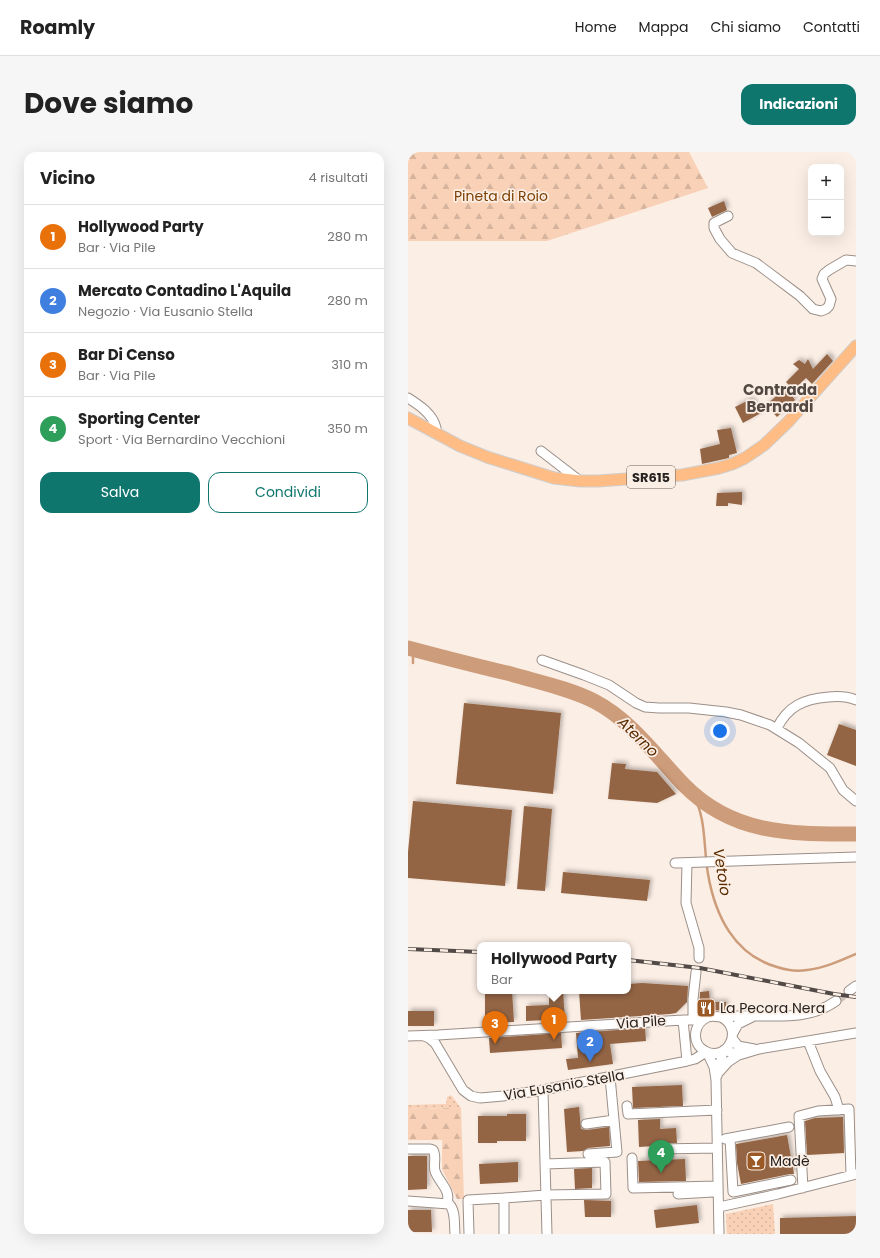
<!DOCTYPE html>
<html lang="it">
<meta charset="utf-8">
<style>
:root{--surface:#fff;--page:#f6f6f6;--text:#222;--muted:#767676;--line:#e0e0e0;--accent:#0f766e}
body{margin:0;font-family:Poppins,sans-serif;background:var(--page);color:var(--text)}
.controls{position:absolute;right:12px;top:12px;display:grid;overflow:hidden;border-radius:8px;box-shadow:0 4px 16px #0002}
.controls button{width:36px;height:36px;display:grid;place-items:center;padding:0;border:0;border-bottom:1px solid var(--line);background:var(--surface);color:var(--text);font:20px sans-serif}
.you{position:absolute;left:312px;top:579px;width:14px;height:14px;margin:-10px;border:3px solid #fff;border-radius:50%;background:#1a73e8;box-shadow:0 0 0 6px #1a73e833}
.badge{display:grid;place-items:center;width:26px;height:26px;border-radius:50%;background:var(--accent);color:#fff;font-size:13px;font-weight:700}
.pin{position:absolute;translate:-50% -33px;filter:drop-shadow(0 1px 2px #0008)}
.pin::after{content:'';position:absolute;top:21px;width:14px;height:12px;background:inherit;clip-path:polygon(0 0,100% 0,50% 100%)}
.popup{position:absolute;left:69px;top:790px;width:154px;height:52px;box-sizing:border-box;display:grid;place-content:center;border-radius:8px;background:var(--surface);filter:drop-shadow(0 1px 3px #0005);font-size:13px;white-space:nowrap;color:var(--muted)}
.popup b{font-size:15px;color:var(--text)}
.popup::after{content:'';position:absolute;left:50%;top:100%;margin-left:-8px;border:8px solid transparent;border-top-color:var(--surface)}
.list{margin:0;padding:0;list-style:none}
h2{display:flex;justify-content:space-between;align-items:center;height:52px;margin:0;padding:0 16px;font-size:17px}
h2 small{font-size:13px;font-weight:400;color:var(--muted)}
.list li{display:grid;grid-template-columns:26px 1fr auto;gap:12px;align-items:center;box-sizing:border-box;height:64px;padding:0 16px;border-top:1px solid var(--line)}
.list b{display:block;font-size:15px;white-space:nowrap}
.list p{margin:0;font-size:13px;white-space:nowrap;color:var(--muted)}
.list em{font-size:13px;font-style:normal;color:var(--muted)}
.actions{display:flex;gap:8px;padding:12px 16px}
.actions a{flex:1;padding:9px 0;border:1px solid var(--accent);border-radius:12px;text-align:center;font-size:14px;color:var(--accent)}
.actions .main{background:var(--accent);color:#fff}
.map{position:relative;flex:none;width:448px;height:1082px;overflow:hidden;border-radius:12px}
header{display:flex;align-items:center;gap:24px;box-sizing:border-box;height:56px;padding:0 20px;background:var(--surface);border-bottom:1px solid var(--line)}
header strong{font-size:19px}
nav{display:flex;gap:22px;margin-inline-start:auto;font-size:14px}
.intro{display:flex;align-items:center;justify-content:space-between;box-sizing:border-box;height:96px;padding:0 24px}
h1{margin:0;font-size:28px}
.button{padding:10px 18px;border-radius:12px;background:var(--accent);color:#fff;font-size:14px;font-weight:700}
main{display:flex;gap:24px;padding:0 24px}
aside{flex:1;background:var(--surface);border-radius:12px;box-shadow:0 4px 16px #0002}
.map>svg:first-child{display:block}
</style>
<header>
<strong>Roamly</strong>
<nav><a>Home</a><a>Mappa</a><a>Chi siamo</a><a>Contatti</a></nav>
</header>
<div class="intro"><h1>Dove siamo</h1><a class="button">Indicazioni</a></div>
<main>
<aside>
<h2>Vicino<small>4 risultati</small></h2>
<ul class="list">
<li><span class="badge" style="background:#e8710a">1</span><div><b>Hollywood Party</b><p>Bar · Via Pile</p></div><em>280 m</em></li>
<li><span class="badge" style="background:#3f7fe0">2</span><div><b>Mercato Contadino L'Aquila</b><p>Negozio · Via Eusanio Stella</p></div><em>280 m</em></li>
<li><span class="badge" style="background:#e8710a">3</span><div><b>Bar Di Censo</b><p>Bar · Via Pile</p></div><em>310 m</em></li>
<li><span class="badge" style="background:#2e9e5b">4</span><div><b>Sporting Center</b><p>Sport · Via Bernardino Vecchioni</p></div><em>350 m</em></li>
</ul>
<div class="actions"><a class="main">Salva</a><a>Condividi</a></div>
</aside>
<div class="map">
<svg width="448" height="1082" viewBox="0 0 448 1082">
<defs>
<pattern id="grass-dots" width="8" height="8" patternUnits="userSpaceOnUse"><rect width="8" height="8" fill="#f9d1b7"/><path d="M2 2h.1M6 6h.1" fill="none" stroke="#d5b39d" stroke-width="1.8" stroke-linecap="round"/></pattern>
<pattern id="forest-firs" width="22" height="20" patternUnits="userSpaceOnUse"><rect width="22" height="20" fill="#f9d1b7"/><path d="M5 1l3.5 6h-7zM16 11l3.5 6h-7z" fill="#d5b39d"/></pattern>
<filter id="shadow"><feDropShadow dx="2.5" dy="-2.5" stdDeviation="2" flood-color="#0004"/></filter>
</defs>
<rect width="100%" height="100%" fill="#fbeee5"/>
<path fill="url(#grass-dots)" d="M43 943 53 956 0 957V953L38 952 39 945Z
M365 1052 367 1082H319L318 1062Z"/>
<path fill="url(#forest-firs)" d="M0 0H281L300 36 139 89H0Z
M53 956 56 1047H49L34 1017V988H0V957Z"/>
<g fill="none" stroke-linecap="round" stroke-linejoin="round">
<path stroke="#cd9c7a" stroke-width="2.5" d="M1 496 5 502V511
M284 640C299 667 295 693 300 722 307 763 326 803 369 815 378 818 388 820 399 818 416 816 432 809 448 802"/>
<path stroke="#cd9c7a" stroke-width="15" d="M0 496C34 505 68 514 103 522 130 530 160 536 186 549 224 569 247 603 276 633 325 683 383 682 448 682"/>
</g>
<path fill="#936544" filter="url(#shadow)" d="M316 49 319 58 304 65 300 56Z
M419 202 425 209 404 232 398 226 382 241 387 248 369 265 358 253 381 233 378 230 391 217 385 212 391 208 397 212 400 207 405 217Z
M343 247 353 261 335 271 327 255Z
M323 276 329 301 321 303V306L294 312 292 297 312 292 309 278Z
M334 340V353L320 351V354H308L309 341Z
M56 551 153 561 145 642 48 632Z
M431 572 448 578V614L419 603Z
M204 611 218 612 217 617 249 620 268 642 249 651 200 647Z
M5 649 104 658 97 734 0 726V700Z
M116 654 144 657 137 739 109 737Z
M155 720 242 728 239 749 153 741Z
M234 831 280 834 279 850 268 861 262 862 173 868 171 839H220V832Z
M77 839H104L106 870 77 871Z
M141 839H155L157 867 118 869V854L141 853Z
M301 839 302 850H318V859L304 858 291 860 292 840Z
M0 859H26V874H0Z
M237 876 238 889 202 892 205 912 160 918 158 907 170 906 168 881Z
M153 881 154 896 82 901 81 886Z
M274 933 275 954 225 956 224 935Z
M171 955 173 977 179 978 201 975 202 994 180 996 175 999 159 1000 156 957Z
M99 962H118V989H89V991H70V964H99Z
M435 965 436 1001 399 1003 397 969 407 966Z
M252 967V977L268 976 269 991H251L246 994 231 995 230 968Z
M379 983 386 1022H382L333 1032 329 1011 328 992Z
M0 1004H19V1037L0 1038Z
M277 1007 278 1029 231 1030 230 1009Z
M110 1010V1030L72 1032 71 1012Z
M184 1016V1036L167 1037 166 1017Z
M176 1048 203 1049V1065H177Z
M289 1053 291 1071 248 1076 246 1058Z
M0 1058H23L24 1080H0Z
M448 1064V1082H372V1066Z"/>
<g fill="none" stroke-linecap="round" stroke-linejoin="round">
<path stroke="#d1c5bd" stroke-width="9" stroke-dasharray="9 4.5" stroke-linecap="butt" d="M428 849 441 839"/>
<defs>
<path id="minor" d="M320 64 306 71V76L312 87 324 101 348 111 392 144 405 157 413 159 418 157 421 154 423 147 414 127 416 122 421 118 438 108 448 109
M0 246C11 253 25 262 28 276L26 281
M133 299 172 329
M134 508 176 523 201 533 228 551 237 555 251 556H281L318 560 333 563 362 573 391 591 422 616 435 638 448 649
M369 576C380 554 396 547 420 545 429 544 439 544 448 548
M267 711 448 705
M279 711 278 751 291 796V806
M441 839 448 834
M313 865C337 877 319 911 297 899 283 892 285 871 300 865 306 863 312 866 318 865 356 860 394 873 428 849
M275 868 279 909
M285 868V847L288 820
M325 881 330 872 344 865
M0 884 30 883 275 868H287L297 866
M16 884 21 886 27 891 55 938 63 944 72 946 95 944 135 938 279 909 287 907 298 900
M324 886 330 894 346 897
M400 889 412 919 427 945 431 958
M316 898 331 903 351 897 448 881
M299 900 306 915 308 928 311 1082
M311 920 320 910 332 902
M309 924 315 899
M135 938 139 1082
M219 954 220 962 309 958
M178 972 206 968
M322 986 325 1040 383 1028
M317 987 381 975
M0 997H22L25 998C29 1005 25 1012 27 1019 31 1031 43 1037 39 1051
M251 997 309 996
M180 1002 209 1000 202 925
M224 1006 225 1036 310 1034
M395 1036 391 964 410 959 441 957 443 1023
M270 1042 305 1040
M0 1049 41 1052C48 1059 46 1072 47 1082
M311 1055 370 1042 448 1022
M61 1082 60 1048 96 1046
M96 1082V1046L138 1043 198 1042 197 1010 137 1012"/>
<path id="major" d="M0 266 52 294 79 305 146 326 172 329H190L274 323 311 316 324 312 337 306 356 293 380 270 448 194"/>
</defs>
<use href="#minor" stroke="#9b8f88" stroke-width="11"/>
<use href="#major" stroke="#cfcece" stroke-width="13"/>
<use href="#minor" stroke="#fff" stroke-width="9"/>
<use href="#major" stroke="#ffbc84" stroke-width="11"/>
<defs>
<path id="rail" d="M0 797 72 800
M220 808 292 816 426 842 448 845"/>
</defs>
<use href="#rail" stroke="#514a46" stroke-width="4"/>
<use href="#rail" stroke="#fbeee5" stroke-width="2.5" stroke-dasharray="8" stroke-linecap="butt"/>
</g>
<defs>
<symbol id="restaurant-square" viewBox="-11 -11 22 22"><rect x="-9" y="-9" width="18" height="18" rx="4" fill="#9b5926" stroke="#fbeee5"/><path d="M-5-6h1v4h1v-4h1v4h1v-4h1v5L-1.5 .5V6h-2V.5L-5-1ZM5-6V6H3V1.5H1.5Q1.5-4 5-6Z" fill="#fff"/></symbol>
<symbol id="bar-square" viewBox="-11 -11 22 22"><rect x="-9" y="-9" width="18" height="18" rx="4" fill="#9b5926" stroke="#fbeee5"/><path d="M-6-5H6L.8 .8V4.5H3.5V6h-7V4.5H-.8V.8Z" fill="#fff"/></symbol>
</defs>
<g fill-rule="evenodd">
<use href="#restaurant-square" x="287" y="845" width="22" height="22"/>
<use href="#bar-square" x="337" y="998" width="22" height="22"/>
</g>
<g text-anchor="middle" stroke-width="3.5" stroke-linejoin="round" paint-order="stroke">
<rect fill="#fbeee5" stroke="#675f5a" stroke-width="1" x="219" y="314" width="48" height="22" rx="3"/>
<g font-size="13" font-weight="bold" fill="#27221f">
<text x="243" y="330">SR615</text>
</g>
<g font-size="14" fill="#7c3f03" stroke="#fbeee5">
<text x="93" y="49">Pineta di Roio</text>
</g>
<g font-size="14" fill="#27221f" stroke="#fbeee5" text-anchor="start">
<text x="312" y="861">La Pecora Nera</text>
<text x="362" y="1014">Madè</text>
</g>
<g font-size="14" fill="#27221f" stroke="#fbeee5">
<text transform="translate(233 870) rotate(-4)" y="5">Via Pile</text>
<text transform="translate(156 933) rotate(-10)" y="5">Via Eusanio Stella</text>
</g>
<g font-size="15" font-weight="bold" fill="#534942" stroke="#fbeee5">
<text x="372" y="243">Contrada<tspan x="372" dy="17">Bernardi</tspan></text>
</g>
<g font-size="15" font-style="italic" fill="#5a2c01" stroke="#fbeee5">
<text transform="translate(230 585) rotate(44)" y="5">Aterno</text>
<text transform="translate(314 720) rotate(81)" y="5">Vetoio</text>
</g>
</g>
</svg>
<div class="controls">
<button>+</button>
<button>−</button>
</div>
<div class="you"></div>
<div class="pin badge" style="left:146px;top:888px;background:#e8710a">1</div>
<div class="popup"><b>Hollywood Party</b>Bar</div>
<div class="pin badge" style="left:182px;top:910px;background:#3f7fe0">2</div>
<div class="pin badge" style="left:87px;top:892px;background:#e8710a">3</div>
<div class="pin badge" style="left:253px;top:1021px;background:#2e9e5b">4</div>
</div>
</main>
